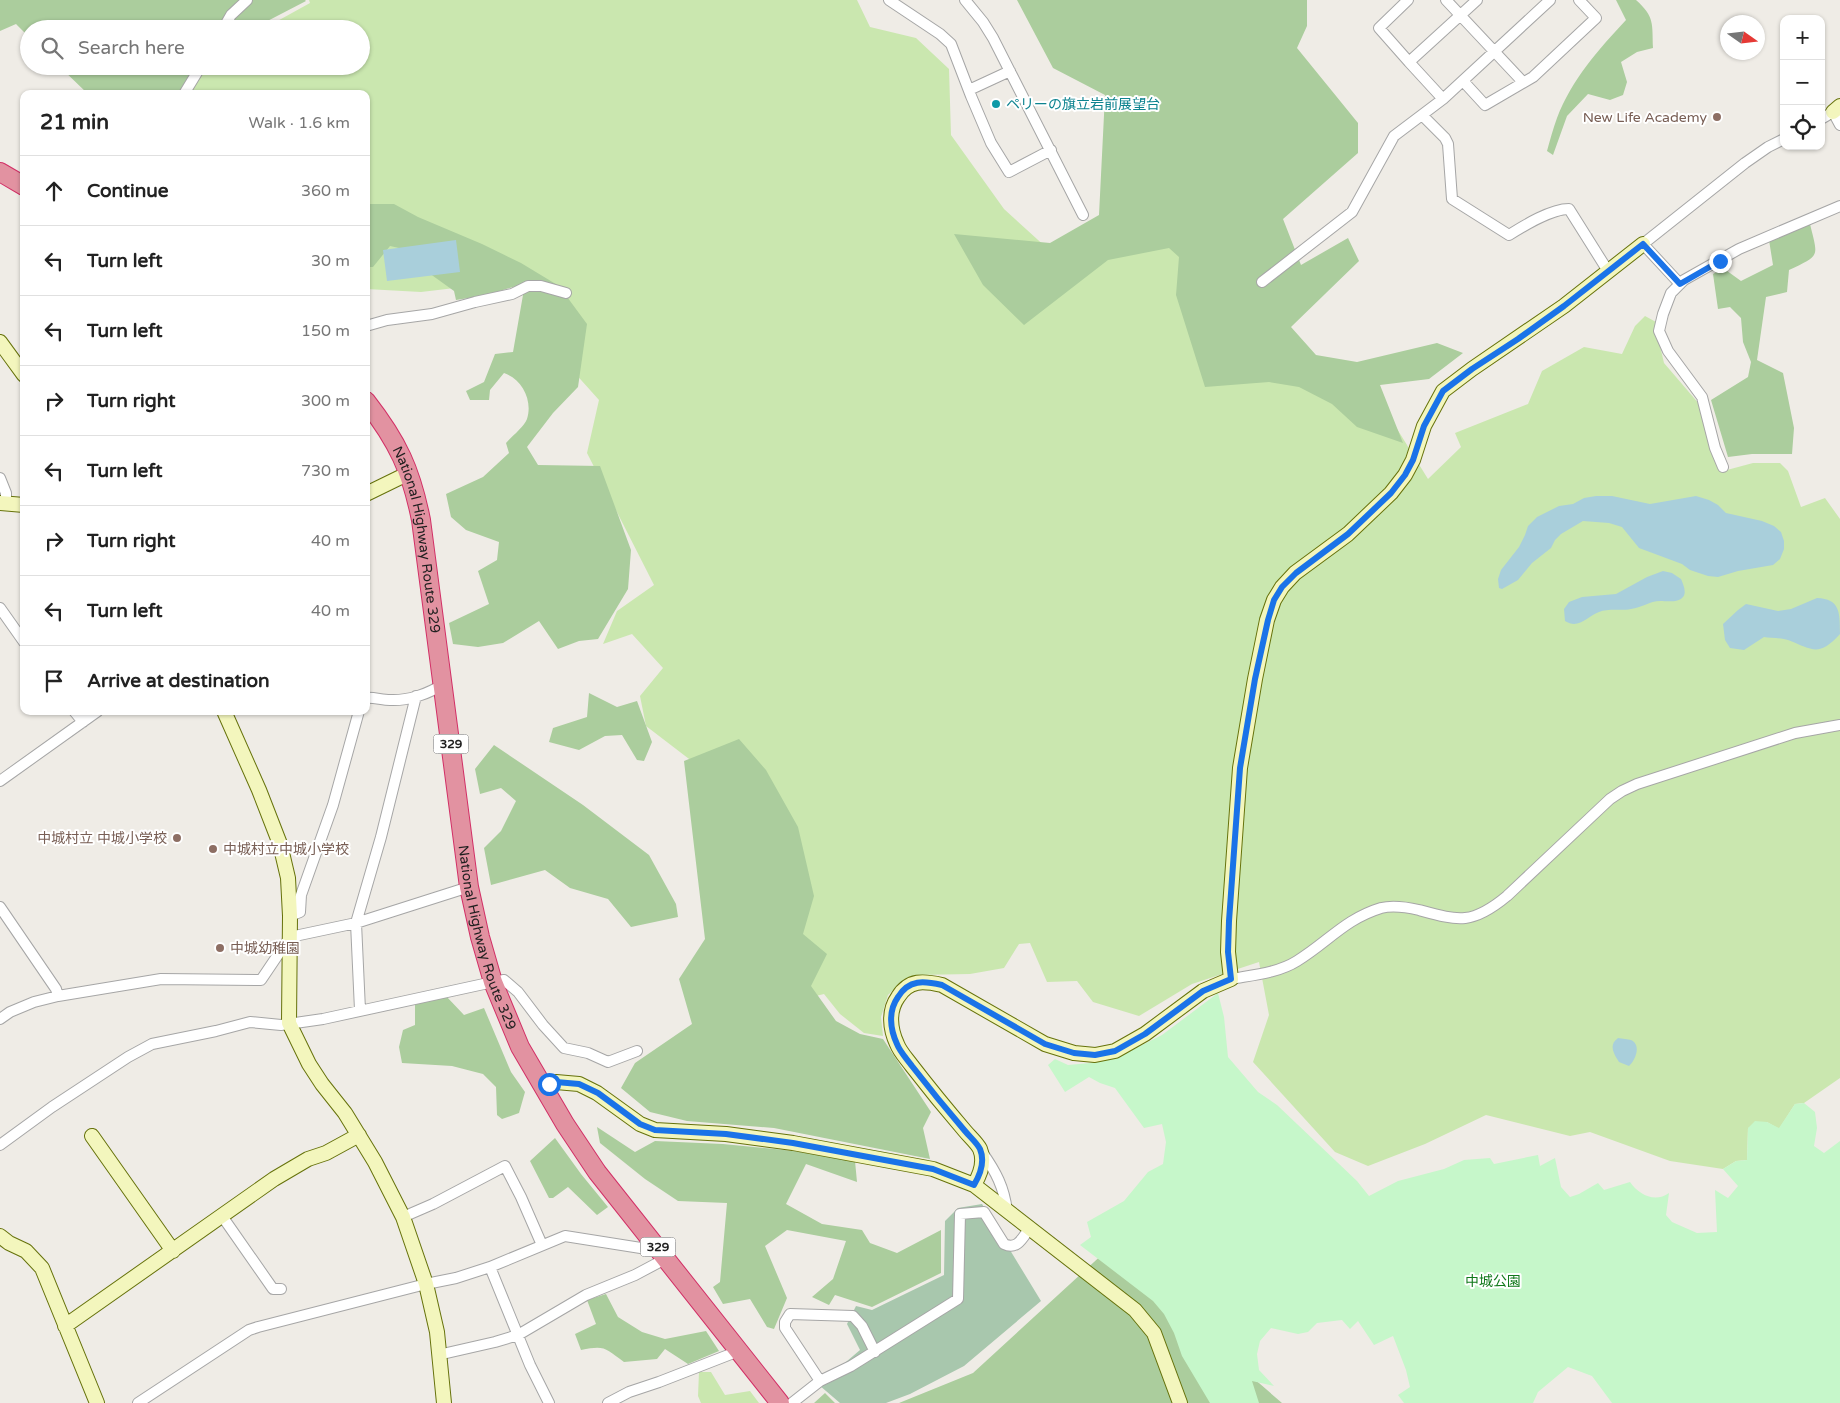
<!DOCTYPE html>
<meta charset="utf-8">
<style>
:root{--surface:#fff;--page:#f2f2f2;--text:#222;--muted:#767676;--line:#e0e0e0}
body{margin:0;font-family:"Varela Round","Noto Sans JP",sans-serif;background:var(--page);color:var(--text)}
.controls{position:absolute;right:15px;top:15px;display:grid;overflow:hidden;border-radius:10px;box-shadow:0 1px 4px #0004}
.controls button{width:45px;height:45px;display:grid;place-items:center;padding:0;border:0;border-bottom:1px solid var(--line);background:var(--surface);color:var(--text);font:25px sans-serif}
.compass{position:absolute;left:1720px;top:15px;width:45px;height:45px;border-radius:50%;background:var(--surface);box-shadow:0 1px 4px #0004;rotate:104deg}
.stop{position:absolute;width:15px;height:15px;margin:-11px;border:4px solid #1a73e8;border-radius:50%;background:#fff}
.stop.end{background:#1a73e8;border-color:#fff;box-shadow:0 1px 5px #0008}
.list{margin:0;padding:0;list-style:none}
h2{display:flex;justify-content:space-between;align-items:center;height:65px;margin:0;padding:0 20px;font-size:21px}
h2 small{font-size:16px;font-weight:400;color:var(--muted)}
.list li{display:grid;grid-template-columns:32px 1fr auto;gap:15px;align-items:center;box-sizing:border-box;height:70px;padding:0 20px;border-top:1px solid var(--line)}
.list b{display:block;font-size:19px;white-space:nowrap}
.list em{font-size:16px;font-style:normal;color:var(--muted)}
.icon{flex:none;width:28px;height:28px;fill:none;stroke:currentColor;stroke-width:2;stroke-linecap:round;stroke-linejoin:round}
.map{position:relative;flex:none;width:1840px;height:1403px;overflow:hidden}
.search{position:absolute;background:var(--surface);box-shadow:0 1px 4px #0004;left:20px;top:20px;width:350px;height:55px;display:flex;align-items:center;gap:12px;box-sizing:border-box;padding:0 18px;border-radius:28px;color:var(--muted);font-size:19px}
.panel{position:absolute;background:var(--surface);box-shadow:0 1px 4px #0004;left:20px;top:90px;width:350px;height:625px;border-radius:10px}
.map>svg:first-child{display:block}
</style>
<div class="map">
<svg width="1840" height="1403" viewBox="0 0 1840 1403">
<rect width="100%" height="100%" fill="#efece6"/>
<path fill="#cae7af" d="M309 0H857L870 27 916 38 949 69 951 135 1004 209 1048 249 1184 243 1187 280 1386 411 1428 479 1461 447 1455 433 1528 404 1542 371 1584 347 1622 354 1635 326 1645 316 1656 322 1657 333 1664 363 1706 412 1727 470 1753 463H1780L1788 471 1801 507 1825 498 1840 519V1078L1804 1103 1795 1104 1779 1129 1767 1122 1748 1128 1747 1160 1736 1161 1723 1169 1670 1161 1590 1132 1570 1136 1486 1115 1425 1144 1368 1166 1335 1152 1253 1062 1269 1015 1259 962 1192 984 1139 1016 1093 1002 1077 981 1047 982 1030 943 1019 944 1004 968 970 974 918 975 903 980 888 995 881 1017 883 1036 864 1033 840 1014 824 994 795 1001 693 762 646 726 640 696 663 668 632 634 603 644 617 611 654 585 587 453 599 400 573 371 557 299 497 283 421 292 366 289V278L377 229 366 227V94H188L204 66H361V29H263L310 3Z
M699 1372H711L725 1395 750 1391 759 1403H701L698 1396Z"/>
<path fill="#abcd9d" d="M0 0H305L306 1 252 29H29V37L16 24 0 31Z
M1017 0H1307V26L1297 48 1358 123V153L1283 219 1301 265 1348 238 1359 261 1291 327 1316 355 1357 362 1437 343 1463 353 1429 379 1380 385 1403 443 1357 427 1332 404 1299 387 1269 382 1205 387 1176 295 1179 257 1169 248 1108 260 1024 325 983 285 954 234 1050 243 1099 215 1105 95 1053 68Z
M1616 0H1636C1655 17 1652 24 1653 48L1637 52 1621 62 1627 82 1623 95 1610 100 1588 94 1567 116 1553 155 1547 151C1550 140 1553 129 1557 118 1572 79 1599 49 1626 20Z
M59 66H198L185 94H88Z
M366 204H394L418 217 482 244 521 263 559 286 587 324 578 387 553 413 527 447 538 465 600 466 631 550 628 589 598 639 579 641 558 649 539 621 503 643 478 647 453 644 449 623 489 604 478 571 497 560 499 542 466 530 451 517 446 494 483 477 509 453 506 443C512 436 524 427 527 419 533 400 522 379 504 373L490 390 489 400H470L466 391 484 382 495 354 513 352 523 295 516 286 487 295 456 300 454 291 422 268 413 251 390 246 373 267H366V243L368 241Z
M1810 224C1818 257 1821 255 1789 270L1787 292 1766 297 1757 360 1783 373 1794 428 1792 454H1752L1728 457 1711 400 1748 377 1751 362 1743 342 1741 318 1730 307 1718 309 1713 274 1723 268 1741 281 1773 265 1769 240Z
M589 693 617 707 637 701 652 742 644 761 637 760 622 735 605 736 579 750 549 742 553 728 587 717Z
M739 739 766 770 798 827 814 896 803 934 827 954 811 986 836 1021 860 1034 883 1039 931 1112 923 1128 930 1159 774 1128 687 1121 650 1112 621 1088 635 1063 692 1024 679 979 705 939 684 761Z
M494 745 583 805 649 855 676 904 678 917 631 927 608 899 570 888 545 870 491 885 484 848 501 831 516 801 501 788 480 794 475 769Z
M446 996 464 1015 484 1008 511 1072 525 1092 519 1113 502 1119 497 1115 496 1087 483 1074 452 1066 402 1063 399 1047 403 1030 415 1025V1003Z
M597 1127 635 1152 655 1141 723 1144 794 1151 855 1161 857 1182 806 1164 786 1204 822 1224 862 1230 870 1243 897 1253 941 1230V1273L872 1307 835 1295 829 1305 812 1297 833 1279 846 1241 787 1230 765 1246 787 1298 774 1329 767 1327 750 1299 723 1304 713 1287 720 1282 727 1203 678 1201 645 1179 600 1143Z
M555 1138 581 1174 608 1207 597 1215 568 1187 553 1198H549L530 1161Z
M1106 1251 1282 1403H899L973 1373Z
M606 1294 618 1317 642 1332 665 1339 706 1331 719 1351 688 1364 665 1349 657 1359 624 1362C605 1348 605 1345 581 1350L575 1334 596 1324 587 1300Z
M825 1393 835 1403H814Z"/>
<path fill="#a8c7ad" d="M982 1204 1041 1301 964 1366 910 1394 886 1403H840L819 1385 860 1350 847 1324 856 1306 872 1310 944 1275 945 1221 958 1208Z"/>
<path fill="#c6f7ca" d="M1218 993 1224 1017 1228 1057 1258 1092 1277 1105 1357 1181 1369 1196 1398 1181 1444 1169 1464 1160 1490 1158 1494 1164 1538 1155 1540 1166 1555 1158 1561 1187 1570 1197 1579 1194 1598 1183 1604 1190 1630 1182C1639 1195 1655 1203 1669 1193L1666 1215 1672 1222 1697 1233 1717 1232 1715 1190 1728 1198 1738 1186 1723 1169 1736 1161 1747 1160 1748 1128 1755 1121 1767 1122 1779 1128 1795 1104 1804 1103 1815 1112 1817 1128 1814 1146 1824 1153 1840 1141V1403H1612L1592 1376 1568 1367 1538 1392 1533 1403H1404L1398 1395 1410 1387 1406 1370 1393 1336 1374 1345 1358 1321 1350 1329 1342 1320 1317 1323 1308 1332 1298 1334 1271 1328 1260 1341 1257 1354 1259 1370 1274 1386 1252 1381 1259 1403H1210L1182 1356 1174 1333 1164 1314 1153 1301 1080 1245 1091 1237 1087 1222 1124 1201 1148 1172 1163 1164 1166 1142 1162 1124 1144 1128 1115 1088 1100 1083 1089 1077 1065 1092 1048 1065 1055 1059 1068 1065 1090 1063 1128 1052 1162 1035Z"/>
<path fill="#a9cfdb" d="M456 240 460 272 387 281 383 250Z
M1596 496H1612L1650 504 1696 496 1709 500 1718 505 1726 513 1762 521 1774 526 1781 532 1784 541V549L1780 559 1773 565 1738 571 1718 577 1708 576 1690 570 1682 564 1639 548 1622 527 1609 523 1583 521 1561 534 1555 540 1551 548 1532 563 1518 580 1502 589 1499 588 1498 579 1501 570 1519 547 1525 535 1528 526 1537 517 1559 506 1573 504 1584 498Z
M1663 571 1672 573 1681 579C1683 584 1687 592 1683 597 1678 603 1667 601 1660 601 1650 601 1641 608 1631 609 1621 611 1608 608 1599 612 1587 616 1579 630 1565 621L1564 609 1569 602 1582 597 1616 594 1647 577Z
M1817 598C1840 599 1840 612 1840 634 1819 657 1813 650 1788 640 1783 638 1770 638 1764 637L1744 650 1730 648 1725 640 1723 624 1738 610 1746 604 1778 611 1791 609Z
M1618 1038C1622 1039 1628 1039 1631 1040 1642 1045 1635 1061 1629 1066L1619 1062C1614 1054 1608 1045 1618 1038Z"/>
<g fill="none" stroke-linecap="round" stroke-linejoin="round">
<defs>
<path id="street" d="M889 0 940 34 951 44 971 96 991 143 1009 172 1051 150
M965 0 983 22 993 38 1083 215
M1408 0 1379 28 1409 62
M1446 0 1523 82
M223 29 231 15 247 0
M1463 81 1485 105 1533 77 1596 18 1579 0
M969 90 1010 71
M184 94 201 66
M1443 99 1550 0
M1422 115 1445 138 1448 144 1452 199 1509 235C1525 225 1551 209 1569 209L1608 271
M1821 119 1833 112 1840 125
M1262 282 1352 212 1394 136 1443 99 1409 62 1477 0
M1680 284 1643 244 1745 163 1768 147 1784 139
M366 326 387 320 432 314 475 302 512 294 528 286H541L566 293
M1723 467 1715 448 1702 397 1668 351 1659 331 1663 314 1671 293 1684 280 1739 249 1840 206
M0 478 6 493V503
M0 608 24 642
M366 698C373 697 382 700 390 700 407 701 429 694 443 684
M74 711 83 722
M0 781 98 711
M0 907 56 989 58 996
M290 916 300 912 301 895 333 805 359 711
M1231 979C1253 975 1278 973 1297 961 1328 942 1345 919 1381 908 1393 905 1406 907 1419 910 1459 921 1472 925 1507 896L1610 799 1622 791 1637 784 1795 733 1840 725
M360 1010 356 923 381 837 416 696
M0 1019 10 1012 34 1002 58 996 161 979 261 980 290 937 356 923 469 887
M0 1145 52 1107 128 1057 152 1044 216 1031 250 1022 281 1025 323 1019 493 982 504 980 518 992 543 1025 564 1048 588 1053 608 1062 637 1051
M982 1152C996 1172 1004 1187 1007 1211
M222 1216 273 1289H281
M403 1217 433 1204 505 1166 521 1197 542 1245
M490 1267 530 1365 549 1403
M438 1355 495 1342 518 1335 586 1295 635 1275 667 1258
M820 1381 785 1328V1322L790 1314 853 1316 862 1326 875 1352
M138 1403 249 1330 258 1327 426 1284 456 1278 490 1267 565 1236 647 1249 656 1245
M608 1403 629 1392 659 1382 731 1354 739 1349
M792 1403 820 1381 851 1366 958 1299 960 1214 984 1212 1004 1244C1017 1250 1022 1239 1029 1229"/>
<path id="secondary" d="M1833 112 1840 106
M0 342 24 375
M366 494 409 473
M0 503 24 505
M224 711 259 790 280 844 288 878 290 916 289 1023 309 1064 322 1084 345 1113 375 1162 403 1217 426 1284 437 1332 444 1403
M543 1087 556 1082 579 1084 597 1093 640 1124 655 1130 726 1134 793 1143 933 1169 974 1185 1135 1310 1154 1333 1180 1403
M92 1136 173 1251
M974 1185C980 1175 985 1161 980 1149 977 1143 970 1137 965 1131 947 1110 929 1088 912 1066 907 1059 900 1052 897 1044 890 1029 888 1011 898 997 909 979 924 981 942 985L1045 1044 1074 1053 1095 1055 1115 1051 1145 1034 1203 991 1231 979 1228 952 1229 921 1240 768 1255 679 1267 620 1274 600 1282 587 1295 573 1348 534 1391 493 1405 475 1413 460 1424 426 1443 391 1472 369 1564 306 1643 244
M0 1236 9 1243 26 1251 42 1268 97 1403
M65 1326 274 1179 308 1159 326 1153 359 1135"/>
<g id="highway">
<path d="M0 172 24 186"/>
<path id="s1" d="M366 401C398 442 411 470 421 520L469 887 480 937 493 982 520 1047 565 1124 597 1172 780 1403"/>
</g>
</defs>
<use href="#street" stroke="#a6a6a6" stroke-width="12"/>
<use href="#secondary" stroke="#66720b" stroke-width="16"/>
<use href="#highway" stroke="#d22f66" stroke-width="20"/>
<use href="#street" stroke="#fff" stroke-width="10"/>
<use href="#secondary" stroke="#f3f6bd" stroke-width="14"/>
<use href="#highway" stroke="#e292a1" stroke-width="18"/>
</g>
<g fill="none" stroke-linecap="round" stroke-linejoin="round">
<path stroke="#1a73e8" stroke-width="6" d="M549 1084 556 1082 579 1084 598 1093 640 1124 655 1130 726 1134 793 1143 933 1169 974 1185C980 1175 985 1161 980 1149 977 1143 970 1137 965 1131 947 1110 929 1088 912 1066 907 1059 900 1052 897 1044 890 1029 888 1011 898 997 909 979 924 981 942 985L1045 1044 1074 1053 1095 1055 1115 1051 1145 1034 1203 991 1231 979 1228 952 1229 921 1240 768 1255 679 1268 620 1274 600 1282 587 1296 573 1348 534 1391 493 1405 475 1413 460 1424 426 1443 391 1472 369 1518 339 1564 306 1643 244 1680 284 1720 261"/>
</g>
<circle fill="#0f9aa8" stroke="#fff" stroke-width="2" cx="996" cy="104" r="5"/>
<g fill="#8d6e63" stroke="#fff" stroke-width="2">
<circle cx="1717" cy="117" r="5"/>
<circle cx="177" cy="838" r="5"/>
<circle cx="213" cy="849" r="5"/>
<circle cx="220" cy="948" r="5"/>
</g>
<g text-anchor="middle" stroke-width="4" stroke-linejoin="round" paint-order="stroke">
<g fill="#fff" stroke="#626262" stroke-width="1">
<rect x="433.5" y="734.5" width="35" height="19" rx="4"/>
<rect x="640.5" y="1237.5" width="35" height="19" rx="4"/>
</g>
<g font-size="12" font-weight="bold" fill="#1f1f1f">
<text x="451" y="748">329</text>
<text x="658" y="1251">329</text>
</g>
<g font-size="14" fill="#0d838f" stroke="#fff" text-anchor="start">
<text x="1006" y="109">ペリーの旗立岩前展望台</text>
</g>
<g font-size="14" fill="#785e54" stroke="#fff" text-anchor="end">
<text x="1707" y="122">New Life Academy</text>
<text x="167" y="843">中城村立 中城小学校</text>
<text x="223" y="854" text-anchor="start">中城村立中城小学校</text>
<text x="230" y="953" text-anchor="start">中城幼稚園</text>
</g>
<g font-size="14" fill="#1f1f1f" stroke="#fff">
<text dy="5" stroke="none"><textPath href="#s1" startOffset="151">National Highway Route 329</textPath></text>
<text dy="5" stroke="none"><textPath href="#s1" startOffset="556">National Highway Route 329</textPath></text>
</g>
<g font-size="14" fill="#11791b" stroke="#fff">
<text x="1493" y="1286">中城公園</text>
</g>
</g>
</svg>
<div class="controls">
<button>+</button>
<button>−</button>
<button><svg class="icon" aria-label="locate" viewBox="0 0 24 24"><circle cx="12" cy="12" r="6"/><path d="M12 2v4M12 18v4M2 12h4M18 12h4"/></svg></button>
</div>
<svg class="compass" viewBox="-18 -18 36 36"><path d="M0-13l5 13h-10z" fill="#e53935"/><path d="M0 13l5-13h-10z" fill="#767676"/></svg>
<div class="stop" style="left:549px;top:1084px"></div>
<div class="stop end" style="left:1720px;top:261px"></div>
<div class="search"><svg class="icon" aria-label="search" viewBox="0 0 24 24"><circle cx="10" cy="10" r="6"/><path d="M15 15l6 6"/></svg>Search here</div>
<section class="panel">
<h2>21 min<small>Walk · 1.6 km</small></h2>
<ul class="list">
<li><svg class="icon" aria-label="ahead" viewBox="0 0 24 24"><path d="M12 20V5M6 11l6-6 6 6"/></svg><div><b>Continue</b></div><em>360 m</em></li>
<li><svg class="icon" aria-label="left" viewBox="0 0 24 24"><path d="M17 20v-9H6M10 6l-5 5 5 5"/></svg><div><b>Turn left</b></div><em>30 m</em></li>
<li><svg class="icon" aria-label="left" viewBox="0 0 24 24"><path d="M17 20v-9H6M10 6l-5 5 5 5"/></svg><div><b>Turn left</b></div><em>150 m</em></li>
<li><svg class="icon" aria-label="right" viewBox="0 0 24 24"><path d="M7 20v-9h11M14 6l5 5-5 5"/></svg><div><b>Turn right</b></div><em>300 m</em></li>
<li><svg class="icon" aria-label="left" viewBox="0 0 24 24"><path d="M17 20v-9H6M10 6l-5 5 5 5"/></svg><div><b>Turn left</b></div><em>730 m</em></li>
<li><svg class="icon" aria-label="right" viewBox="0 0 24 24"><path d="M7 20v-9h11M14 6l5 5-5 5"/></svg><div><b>Turn right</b></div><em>40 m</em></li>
<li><svg class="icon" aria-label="left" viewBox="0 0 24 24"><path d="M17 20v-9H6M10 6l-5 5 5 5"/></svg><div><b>Turn left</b></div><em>40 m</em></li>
<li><svg class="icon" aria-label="arrive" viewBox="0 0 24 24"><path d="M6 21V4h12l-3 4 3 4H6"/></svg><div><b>Arrive at destination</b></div></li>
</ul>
</section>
</div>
